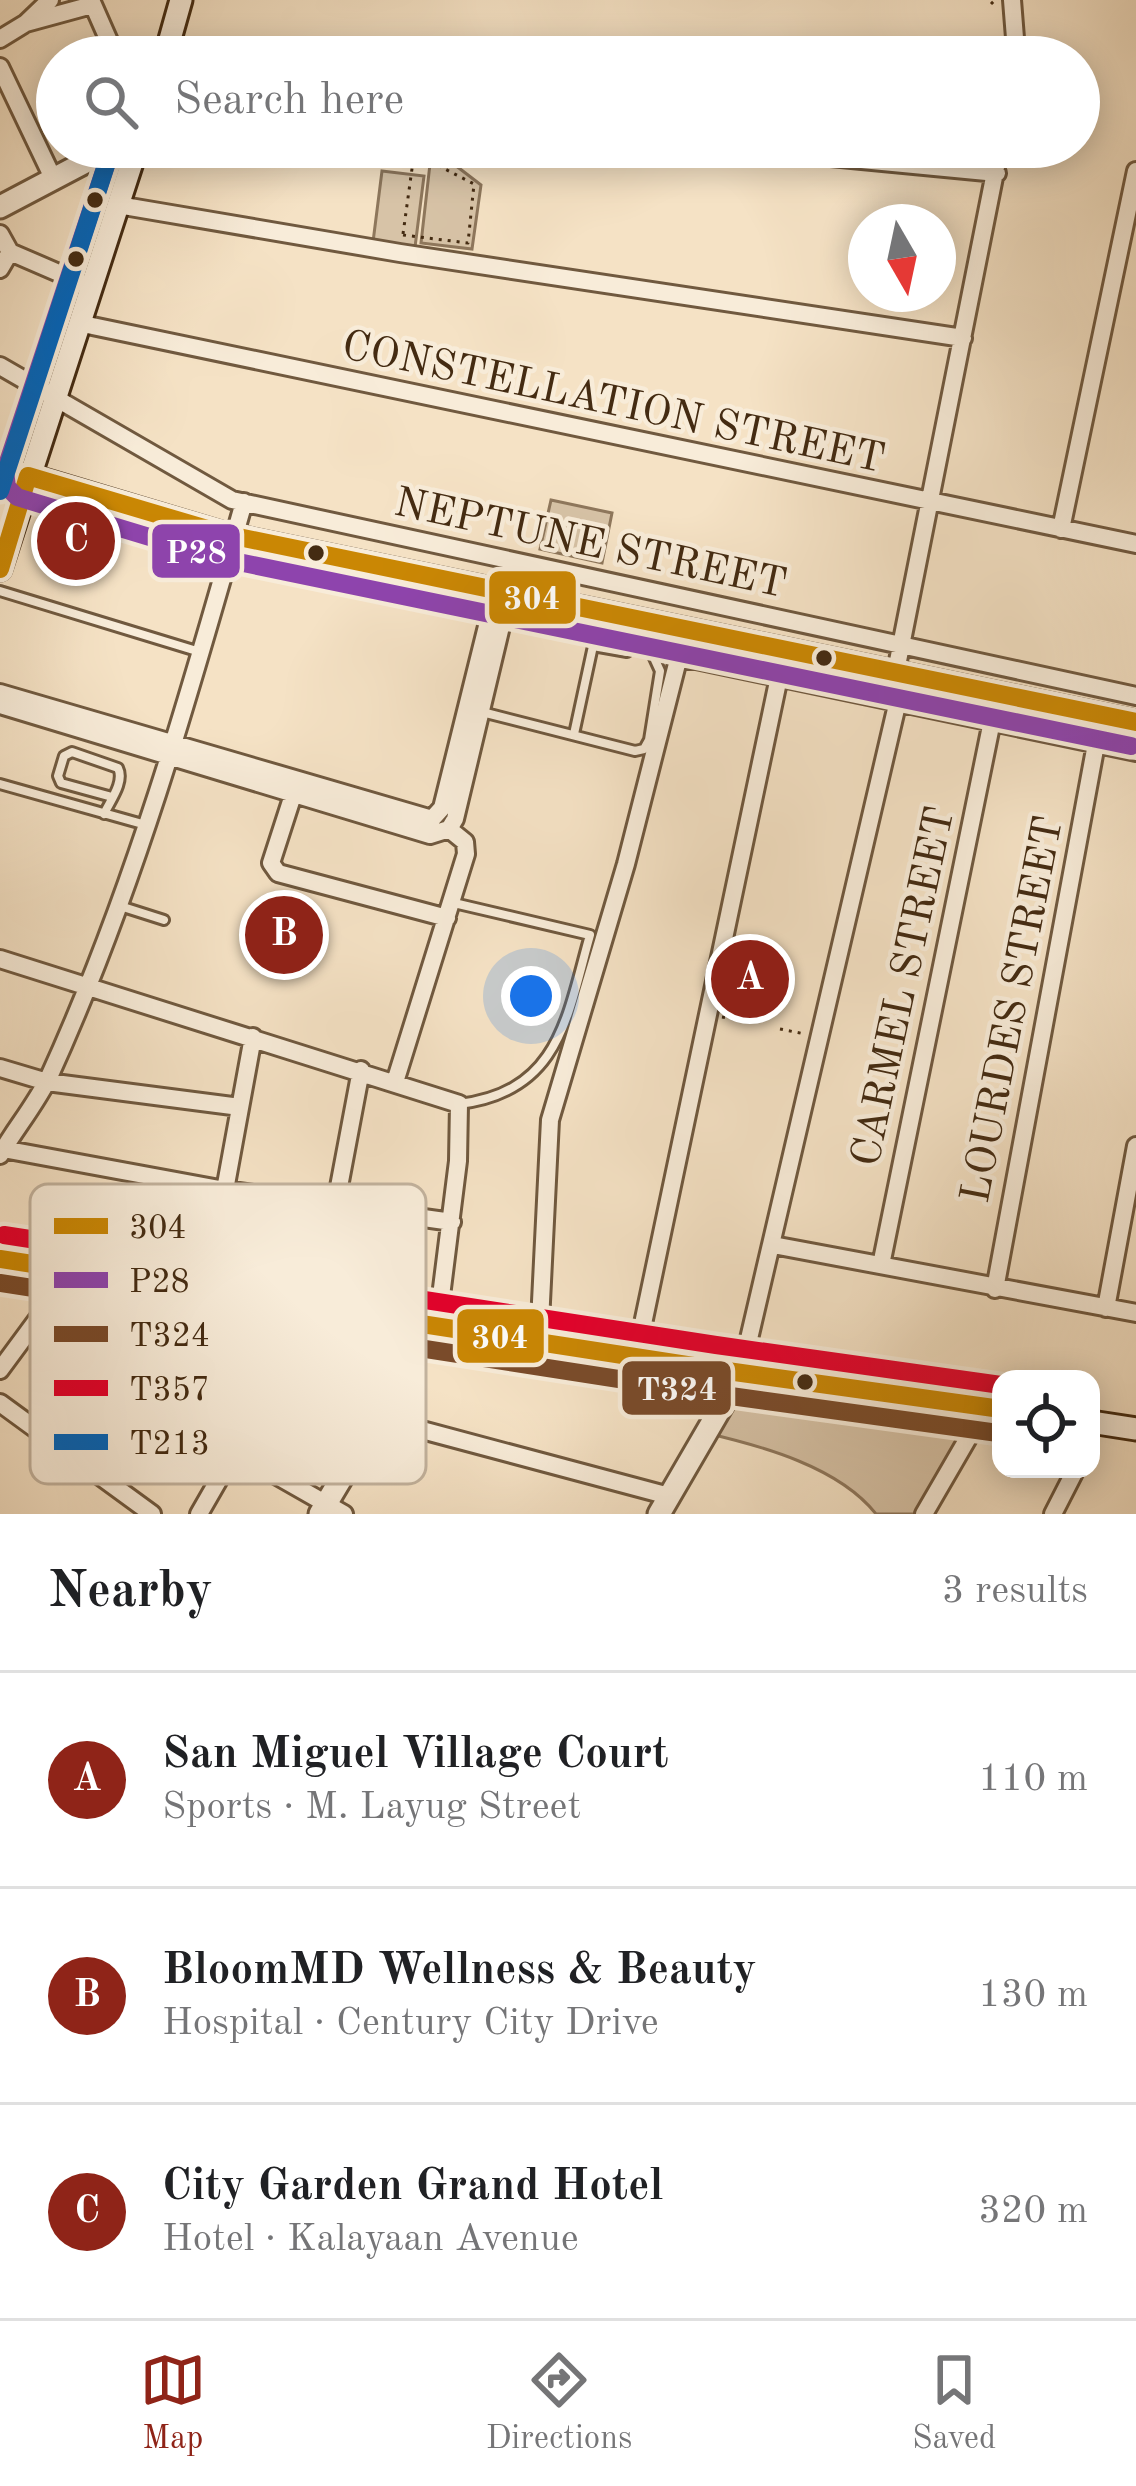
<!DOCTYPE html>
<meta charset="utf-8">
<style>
:root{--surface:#fff;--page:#f2f2f2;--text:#202124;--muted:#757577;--line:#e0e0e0;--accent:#8f2418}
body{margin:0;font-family:"Old Standard TT",serif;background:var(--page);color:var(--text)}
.controls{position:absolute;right:36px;bottom:36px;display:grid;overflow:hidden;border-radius:24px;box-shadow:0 6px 30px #0003}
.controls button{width:108px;height:108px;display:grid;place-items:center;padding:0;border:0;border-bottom:3px solid var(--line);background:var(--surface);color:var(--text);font:60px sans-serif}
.compass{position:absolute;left:848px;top:204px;width:108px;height:108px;border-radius:50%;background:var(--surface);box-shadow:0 6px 30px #0003;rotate:171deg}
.you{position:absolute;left:531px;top:996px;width:42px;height:42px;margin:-30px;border:9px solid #fff;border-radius:50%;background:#1a73e8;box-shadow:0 0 0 18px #1a73e833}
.badge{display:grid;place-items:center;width:78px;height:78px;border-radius:50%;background:var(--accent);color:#fff;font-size:39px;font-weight:700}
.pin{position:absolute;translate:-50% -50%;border:6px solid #fff;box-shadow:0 3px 12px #0006}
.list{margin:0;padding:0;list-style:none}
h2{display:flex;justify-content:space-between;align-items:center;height:156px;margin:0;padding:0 48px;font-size:51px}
h2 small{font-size:39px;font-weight:400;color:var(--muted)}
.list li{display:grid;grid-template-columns:78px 1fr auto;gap:36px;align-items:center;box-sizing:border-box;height:216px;padding:0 48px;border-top:3px solid var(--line)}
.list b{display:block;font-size:45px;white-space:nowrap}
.list p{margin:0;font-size:39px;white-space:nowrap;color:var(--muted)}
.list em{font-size:39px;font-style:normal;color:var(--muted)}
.icon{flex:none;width:66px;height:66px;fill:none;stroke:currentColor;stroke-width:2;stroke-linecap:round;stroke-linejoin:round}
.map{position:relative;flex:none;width:1136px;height:1514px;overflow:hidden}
.search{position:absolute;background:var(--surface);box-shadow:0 6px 30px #0003;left:36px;right:36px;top:36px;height:132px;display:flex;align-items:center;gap:30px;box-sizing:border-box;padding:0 42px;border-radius:66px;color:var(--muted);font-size:45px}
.sheet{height:804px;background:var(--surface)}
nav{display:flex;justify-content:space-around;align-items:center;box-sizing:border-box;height:168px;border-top:3px solid var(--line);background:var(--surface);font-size:33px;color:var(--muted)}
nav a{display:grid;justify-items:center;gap:6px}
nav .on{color:var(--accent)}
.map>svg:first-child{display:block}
</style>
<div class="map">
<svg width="1136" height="1514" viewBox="0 0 1136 1514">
<rect width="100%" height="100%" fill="#f5e2c5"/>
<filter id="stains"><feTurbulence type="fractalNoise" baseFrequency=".00167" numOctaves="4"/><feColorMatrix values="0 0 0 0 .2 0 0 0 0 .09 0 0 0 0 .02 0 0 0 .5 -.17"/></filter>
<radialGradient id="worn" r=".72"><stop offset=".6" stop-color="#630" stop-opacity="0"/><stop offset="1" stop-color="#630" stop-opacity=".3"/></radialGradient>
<path fill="#d7c3a7" stroke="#8e775c" stroke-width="3" d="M383 147H458L455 165 481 185 472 249 421 243 430 164 382 157Z
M382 171 424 176 415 247 373 242Z
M551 500 612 513 602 563 540 549Z
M735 945 778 953 764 1015 722 1006Z
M734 1385 949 1412 959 1417 963 1433 914 1514H876C839 1467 762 1446 706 1433Z"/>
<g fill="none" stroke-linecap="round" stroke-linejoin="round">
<defs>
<path id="service" d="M0 591 200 652
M597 632 593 646 627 652 637 643 644 624
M482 712 635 751 644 749 649 740 660 671 650 649 637 643
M574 734 593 646
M0 784 146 825
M104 814C110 801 125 782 118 768L72 752 64 756 58 776 61 783 112 797
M454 903 590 935C567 1016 560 1092 459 1104
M120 906 164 920
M346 1310 354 1262"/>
<path id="minor" d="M91 0 116 57
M26 23 92 5
M0 39 26 23 50 0
M1009 57 1015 38 1012 0
M0 67 53 178
M725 147 997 173
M118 205 400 253 963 338
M0 234 10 252 91 287
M0 269 10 252
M78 323 1136 544
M0 366 232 500 1136 696
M23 495 229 552
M1061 529 1136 171
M894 681 1000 147
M0 693 432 819 442 808 496 590
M0 705 430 835 449 829 455 819 509 593
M293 795 271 863 278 873 447 918
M0 959 459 1104 458 1161 439 1312 433 1325
M0 1068 47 1082 240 1107
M395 1082 466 854 465 842 449 829
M3 1149 225 1190 452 1222
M0 1155C15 1129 36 1104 49 1077 133 893 189 696 244 502
M335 1208 361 1070
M773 1245 1136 1313
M881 1265 992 721
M995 1289 1096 744
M211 1291 225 1190 253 1037
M1106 1308 1136 1146
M41 1318 237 1453 344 1514
M539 1342 550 1120 626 864 678 660H696L1136 752
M636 1357 779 677
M113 1367 273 1388
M0 1370 73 1271
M741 1373 904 675
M0 1403 152 1514
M377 1418 669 1496
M199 1514 318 1307
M924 1514 986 1407
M1053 1514 1076 1469"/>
<path id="tertiary" d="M0 207 114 147
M320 1514 433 1325
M659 1514 741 1373"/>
<path id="secondary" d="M165 57 181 0
M0 467 224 534 1136 722
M0 569 137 147
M0 1259 713 1369 1001 1409
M1091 1422 1136 1429"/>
</defs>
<use href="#service" stroke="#70593f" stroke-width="14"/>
<use href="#minor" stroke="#70593f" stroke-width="22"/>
<use href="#tertiary" stroke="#70593f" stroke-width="27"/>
<use href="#secondary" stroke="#442b12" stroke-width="27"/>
<path stroke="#442b12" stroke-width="3" stroke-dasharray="3 6" stroke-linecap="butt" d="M991 4 995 0
M403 234 415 147
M403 235 468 243 474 184 414 153
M722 1017 744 1021
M780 1029 805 1034"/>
<use href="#service" stroke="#f8ecd9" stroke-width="8"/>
<use href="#minor" stroke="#f8ecd9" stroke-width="16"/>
<use href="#tertiary" stroke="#f8ecd9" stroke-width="21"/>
<use href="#secondary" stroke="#f8ecd9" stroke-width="21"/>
<defs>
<path id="bus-1" d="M0 569 28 476 224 534 1136 722
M0 1259 713 1369 1001 1409"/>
<path id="bus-2" d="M112 147 5 471 7 487 17 497 219 558 1131 746"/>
<path id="bus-3" d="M0 1283 709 1393 998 1433"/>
<path id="bus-4" d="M4 1235 716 1345 1001 1385"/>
<path id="bus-5" d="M0 491 112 147"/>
</defs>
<use href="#bus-1" stroke="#f8ecd9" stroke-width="27"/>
<use href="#bus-2" stroke="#f8ecd9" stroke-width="27"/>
<use href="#bus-3" stroke="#f8ecd9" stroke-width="27"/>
<use href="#bus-4" stroke="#f8ecd9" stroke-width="27"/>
<use href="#bus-5" stroke="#f8ecd9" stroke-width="27"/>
<use href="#bus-1" stroke="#ca8704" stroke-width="18"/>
<use href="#bus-2" stroke="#8e44ad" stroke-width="18"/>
<use href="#bus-3" stroke="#7a4b2a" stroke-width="18"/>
<use href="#bus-4" stroke="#e4002b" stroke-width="18"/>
<use href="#bus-5" stroke="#0065bd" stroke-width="18"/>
</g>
<g fill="#442b12" stroke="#f8ecd9" stroke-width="4.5">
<circle cx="95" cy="200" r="10"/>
<circle cx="76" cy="259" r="10"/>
<circle cx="316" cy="553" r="10"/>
<circle cx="824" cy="658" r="10"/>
<circle cx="805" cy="1382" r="10"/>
</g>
<g text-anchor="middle" stroke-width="9" stroke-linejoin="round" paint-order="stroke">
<g font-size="42" fill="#442b12" stroke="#f8ecd9">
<text transform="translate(614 400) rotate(12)" y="15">CONSTELLATION STREET</text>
<text transform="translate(591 541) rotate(12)" y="15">NEPTUNE STREET</text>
<text transform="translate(901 986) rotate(-78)" y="15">CARMEL STREET</text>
<text transform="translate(1010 1009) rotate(-79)" y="15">LOURDES STREET</text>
</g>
</g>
<rect x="30" y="1184" width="396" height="300" rx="18" fill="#f8ecd9" stroke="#c2b29d" stroke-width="3"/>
<rect x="54" y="1218" width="54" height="16" fill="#ca8704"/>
<rect x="54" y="1272" width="54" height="16" fill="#8e44ad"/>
<rect x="54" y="1326" width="54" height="16" fill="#7a4b2a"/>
<rect x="54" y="1380" width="54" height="16" fill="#e4002b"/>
<rect x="54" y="1434" width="54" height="16" fill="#0065bd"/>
<g font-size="33" fill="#442b12">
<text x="129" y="1238">304</text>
<text x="129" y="1292">P28</text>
<text x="129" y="1346">T324</text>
<text x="129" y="1400">T357</text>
<text x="129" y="1454">T213</text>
</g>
<g stroke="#f8ecd9" stroke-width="4.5">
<rect x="150" y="522" width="92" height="58" rx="12" fill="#8e44ad"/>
<rect x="487" y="569" width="91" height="57" rx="12" fill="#ca8704"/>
<rect x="455" y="1307" width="91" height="58" rx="12" fill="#ca8704"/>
<rect x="620" y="1359" width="113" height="58" rx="12" fill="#7a4b2a"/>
</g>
<g font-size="33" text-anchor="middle" font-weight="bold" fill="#fff">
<text x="196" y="563">P28</text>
<text x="532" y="609">304</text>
<text x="500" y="1348">304</text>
<text x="677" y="1400">T324</text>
</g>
<rect width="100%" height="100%" filter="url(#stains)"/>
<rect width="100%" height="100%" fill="url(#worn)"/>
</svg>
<div class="controls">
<button><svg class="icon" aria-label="locate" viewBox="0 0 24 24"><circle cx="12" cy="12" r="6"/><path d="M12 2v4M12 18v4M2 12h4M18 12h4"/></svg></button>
</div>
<svg class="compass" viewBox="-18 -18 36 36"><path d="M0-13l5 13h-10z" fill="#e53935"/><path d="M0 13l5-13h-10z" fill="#757577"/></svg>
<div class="you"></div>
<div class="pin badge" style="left:750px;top:979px">A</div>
<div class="pin badge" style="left:284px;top:935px">B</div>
<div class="pin badge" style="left:76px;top:541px">C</div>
<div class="search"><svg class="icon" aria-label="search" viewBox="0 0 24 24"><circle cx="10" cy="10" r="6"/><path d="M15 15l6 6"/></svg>Search here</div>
</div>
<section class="sheet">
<h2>Nearby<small>3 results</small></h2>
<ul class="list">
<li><span class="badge">A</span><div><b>San Miguel Village Court</b><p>Sports · M. Layug Street</p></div><em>110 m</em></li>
<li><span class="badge">B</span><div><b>BloomMD Wellness &amp; Beauty</b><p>Hospital · Century City Drive</p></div><em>130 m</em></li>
<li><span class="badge">C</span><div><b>City Garden Grand Hotel</b><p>Hotel · Kalayaan Avenue</p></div><em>320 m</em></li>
</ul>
</section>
<nav>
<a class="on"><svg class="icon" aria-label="map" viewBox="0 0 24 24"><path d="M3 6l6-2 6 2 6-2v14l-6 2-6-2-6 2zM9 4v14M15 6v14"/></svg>Map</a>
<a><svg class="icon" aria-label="directions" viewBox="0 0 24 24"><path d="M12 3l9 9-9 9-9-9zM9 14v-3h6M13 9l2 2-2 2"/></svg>Directions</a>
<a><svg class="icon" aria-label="saved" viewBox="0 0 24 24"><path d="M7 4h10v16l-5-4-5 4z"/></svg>Saved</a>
</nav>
